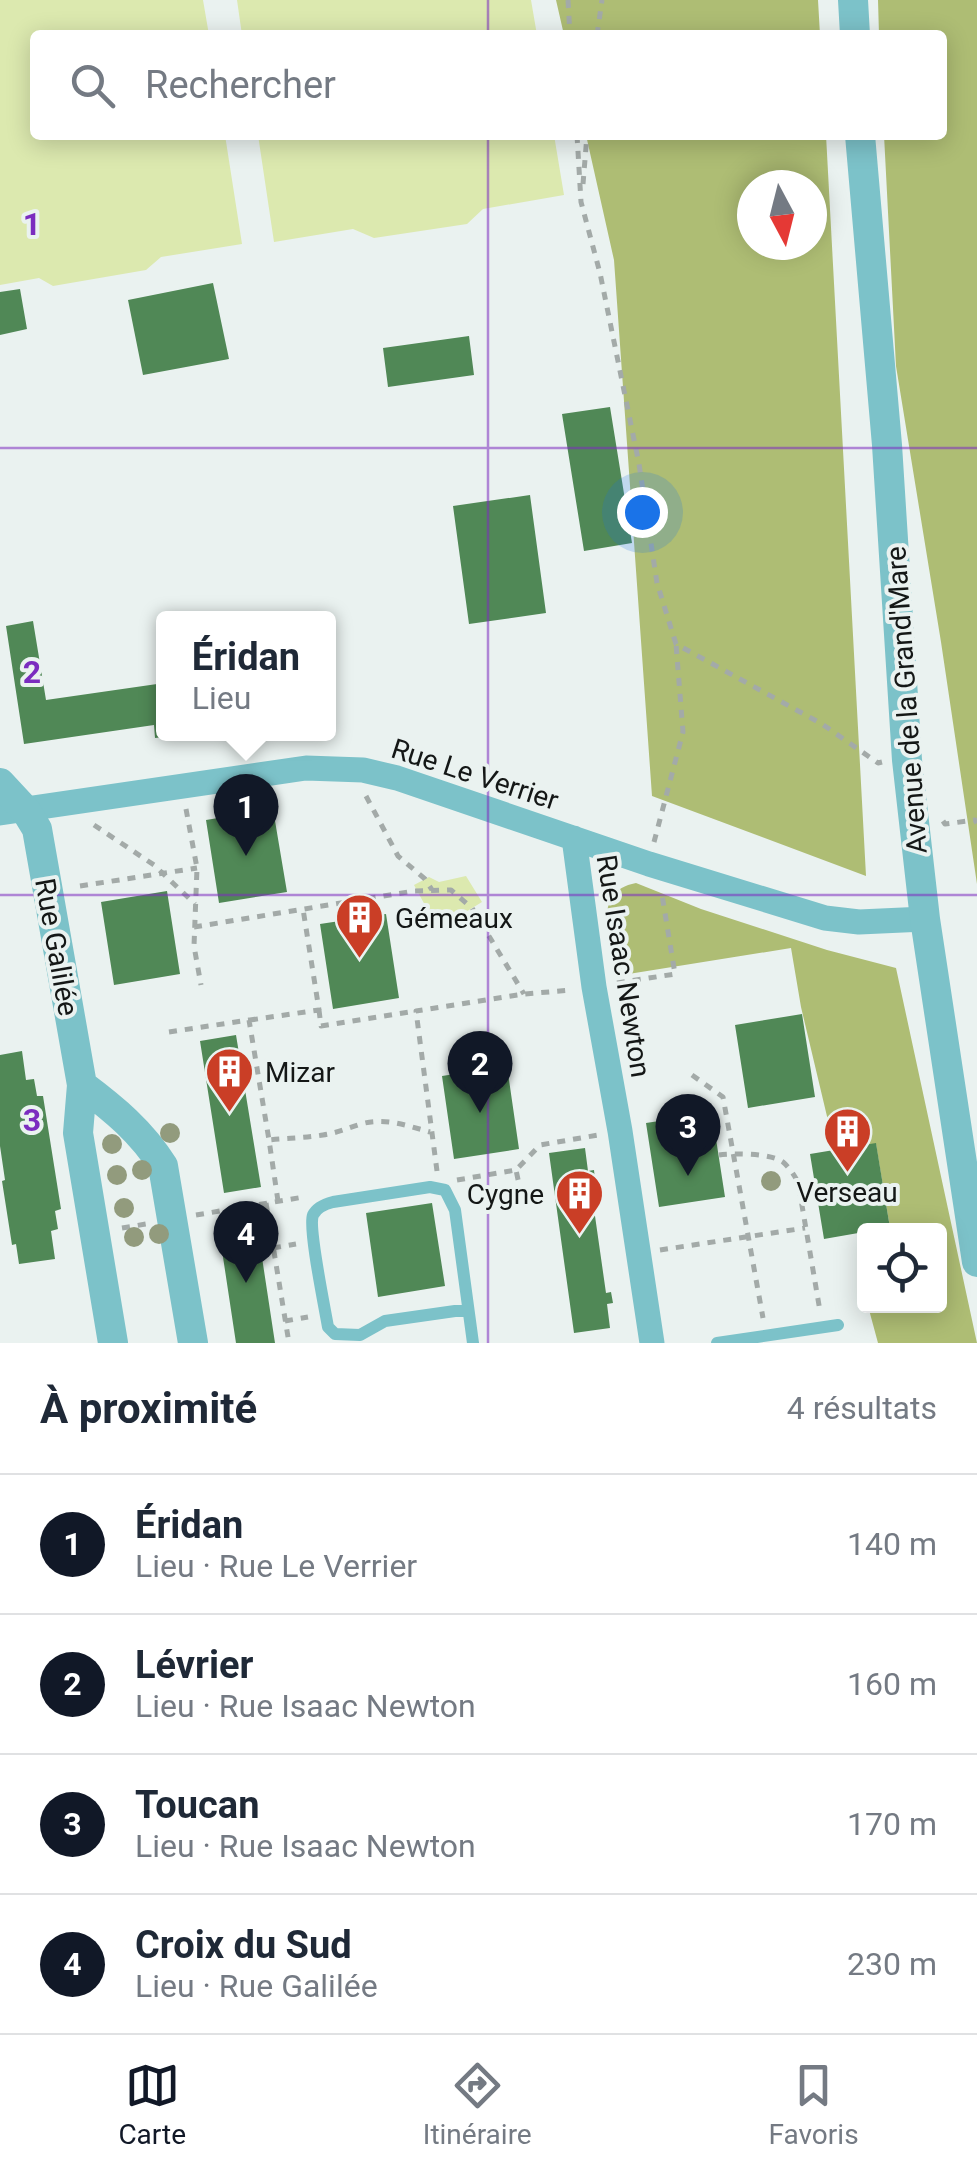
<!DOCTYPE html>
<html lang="fr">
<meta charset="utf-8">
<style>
:root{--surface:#fff;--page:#f6f6f7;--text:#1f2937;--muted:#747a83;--line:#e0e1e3;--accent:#111827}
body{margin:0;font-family:Roboto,sans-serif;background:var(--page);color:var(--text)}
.controls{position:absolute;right:30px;bottom:30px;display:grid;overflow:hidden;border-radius:10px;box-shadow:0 5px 25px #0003}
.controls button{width:90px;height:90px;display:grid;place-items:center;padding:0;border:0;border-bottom:2px solid var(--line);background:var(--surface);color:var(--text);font:50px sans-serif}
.compass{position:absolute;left:737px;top:170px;width:90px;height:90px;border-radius:50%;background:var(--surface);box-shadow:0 5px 25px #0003;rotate:173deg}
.you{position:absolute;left:642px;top:512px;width:35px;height:35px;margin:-25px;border:8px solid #fff;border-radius:50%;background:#1a73e8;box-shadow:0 0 0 15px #1a73e833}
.badge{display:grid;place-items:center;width:65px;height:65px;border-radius:50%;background:var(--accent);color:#fff;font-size:32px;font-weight:700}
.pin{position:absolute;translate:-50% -82px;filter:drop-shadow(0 2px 5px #0008)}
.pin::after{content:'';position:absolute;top:52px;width:35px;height:30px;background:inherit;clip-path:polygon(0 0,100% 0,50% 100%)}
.popup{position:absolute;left:156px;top:611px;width:180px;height:130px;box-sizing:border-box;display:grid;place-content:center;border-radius:10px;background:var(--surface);filter:drop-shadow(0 2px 8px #0005);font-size:32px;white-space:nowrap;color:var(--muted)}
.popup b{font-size:38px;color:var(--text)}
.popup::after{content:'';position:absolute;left:50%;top:100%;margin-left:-20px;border:20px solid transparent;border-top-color:var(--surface)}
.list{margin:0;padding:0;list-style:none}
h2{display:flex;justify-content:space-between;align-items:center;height:130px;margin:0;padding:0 40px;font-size:42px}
h2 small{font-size:32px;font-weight:400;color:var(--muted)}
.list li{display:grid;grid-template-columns:65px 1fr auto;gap:30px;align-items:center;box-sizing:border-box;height:140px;padding:0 40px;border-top:2px solid var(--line)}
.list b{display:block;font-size:38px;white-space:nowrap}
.list p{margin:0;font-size:32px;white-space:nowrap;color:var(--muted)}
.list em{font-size:32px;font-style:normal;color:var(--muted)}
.icon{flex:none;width:55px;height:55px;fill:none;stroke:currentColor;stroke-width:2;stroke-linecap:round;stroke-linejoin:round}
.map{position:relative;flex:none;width:977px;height:1343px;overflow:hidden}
.search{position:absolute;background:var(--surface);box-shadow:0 5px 25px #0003;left:30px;right:30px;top:30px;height:110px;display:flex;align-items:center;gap:25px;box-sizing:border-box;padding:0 35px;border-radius:10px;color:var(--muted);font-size:38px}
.sheet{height:690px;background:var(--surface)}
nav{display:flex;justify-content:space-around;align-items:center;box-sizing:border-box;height:140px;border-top:2px solid var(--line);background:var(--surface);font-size:28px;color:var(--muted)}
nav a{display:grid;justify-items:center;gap:5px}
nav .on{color:var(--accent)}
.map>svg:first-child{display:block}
</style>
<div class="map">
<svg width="977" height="1343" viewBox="0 0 977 1343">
<rect width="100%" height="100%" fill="#eaf2f0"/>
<path fill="#dce9af" d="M0 0H203L209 35H35V135H225L242 244 161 257 146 270 53 286 39 278 0 285Z
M237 0H531L537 35H242Z
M258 135H554L564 195 483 209 467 224 374 238 353 229 274 242Z
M466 876 482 902 438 929 414 885 429 877 439 882Z"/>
<path fill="#aebd74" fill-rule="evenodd" d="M556 0H818L820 35H564Z
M878 0H977V884L941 642 896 366 884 135H942V35H879Z
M586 135H826L866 876 652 796 614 260ZM812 185V245H752V185Z
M636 883 701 909 827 950 896 968 977 1343H878L868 1306H940V1230H887L890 1228 876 1144 835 1150 801 1007 791 948 616 976C610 945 590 891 636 883Z"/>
<path fill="#508856" d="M213 283 229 359 143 375 128 300Z
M20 289 27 329 0 335V292Z
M469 336 474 375 388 387 383 348Z
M610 407 632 543 584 551 562 414Z
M530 495 546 613 469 624 453 506Z
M33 621 46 700 164 683V737L155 738 154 725 24 744 6 626Z
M273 809 287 892 219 903 206 820Z
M167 891 180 974 114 985 101 902Z
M386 914 399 998 333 1009 320 924Z
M802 1014 815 1097 748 1108 735 1025Z
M236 1035 261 1187 224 1193 200 1041Z
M22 1051 26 1080 34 1079 37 1096H43L61 1209 55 1211 58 1229 51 1231 55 1259 19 1264 16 1244 12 1245 2 1181 5 1180 0 1146V1055Z
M507 1066 519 1149 454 1159 442 1076Z
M712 1113 725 1197 659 1207 646 1123Z
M876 1143 890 1228 864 1230V1232L824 1239 810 1154Z
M585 1148 588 1171 594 1170 595 1180 590 1181 606 1293 611 1292 613 1303 607 1304 610 1328 574 1333 549 1153Z
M432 1203 445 1286 378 1297 366 1213Z
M256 1218 275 1343H236L218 1224Z"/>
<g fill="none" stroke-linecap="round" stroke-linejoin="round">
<path stroke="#a3aaa8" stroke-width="5" stroke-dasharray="8 8" stroke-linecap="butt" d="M568 0 570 35
M597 35 602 0
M577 135 581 202 600 273 639 464 657 583 676 644 822 724 878 763 882 762
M583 184 587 135
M366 796 398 856 425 879 432 890
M186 809 197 868 194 946 201 985
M943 821 945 824 975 820 977 823
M94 825 154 865 195 904
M654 842 683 732 676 644
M80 886 197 868
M194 927 414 891 451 890 472 908 524 994
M617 983 675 974 662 895
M319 1010 321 1026 416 1011
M250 1020 319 1010 303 909
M169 1032 249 1020 269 1140
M692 1075 723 1097 763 1318
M719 1155C734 1153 770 1153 783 1162 789 1167 794 1175 798 1182L820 1311
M437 1171 416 1011 524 994 572 990
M457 1180 516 1170 540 1145 598 1135
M278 1201 269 1140C287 1138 305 1138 323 1135 337 1133 348 1128 361 1124 385 1117 408 1126 430 1132
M266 1203 289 1343
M505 1206 520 1189 516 1170
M196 1215 304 1197
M122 1228 146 1224
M273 1248 296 1244
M660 1250 805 1228
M285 1321 308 1317"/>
<path stroke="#7cc2c9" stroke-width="12" d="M468 1311H455L385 1321 360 1335 335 1334 328 1327C325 1309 308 1227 313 1215 317 1207 325 1204 333 1202L430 1187 445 1190 455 1210 473 1343
M717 1343 838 1325"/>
<path stroke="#7cc2c9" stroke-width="25" d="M0 813 306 768 363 770 397 778 649 864 825 918 859 922 925 919
M574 838 594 987 620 1131 652 1343"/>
<path stroke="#7cc2c9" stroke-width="30" d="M853 0 855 35
M860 135 887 445 907 760 925 919 977 1262
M0 783 26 811 37 829 82 1085 78 1133 113 1343
M82 1085C114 1109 142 1132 163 1166L193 1343"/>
</g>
<g fill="#929b7d">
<circle cx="170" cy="1133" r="10"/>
<circle cx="112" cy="1144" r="10"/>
<circle cx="142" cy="1170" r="10"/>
<circle cx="117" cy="1175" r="10"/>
<circle cx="771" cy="1181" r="10"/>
<circle cx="124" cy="1208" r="10"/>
<circle cx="159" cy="1234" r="10"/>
<circle cx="134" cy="1237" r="10"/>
</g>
<path fill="none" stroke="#7b2cbf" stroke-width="2.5" stroke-opacity="0.55" d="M488 0V35M488 135V1343M0 448H977M0 895H977"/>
<defs>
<symbol id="building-pin" viewBox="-11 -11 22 30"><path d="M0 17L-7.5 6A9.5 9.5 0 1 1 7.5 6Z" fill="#ca3e26" stroke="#eaf2f0"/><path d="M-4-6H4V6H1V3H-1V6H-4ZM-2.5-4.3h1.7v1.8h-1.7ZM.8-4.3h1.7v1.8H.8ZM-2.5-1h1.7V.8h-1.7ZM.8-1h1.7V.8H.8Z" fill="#fff"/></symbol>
</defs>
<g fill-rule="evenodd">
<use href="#building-pin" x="332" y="890" width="55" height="75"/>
<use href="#building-pin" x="202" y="1044" width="55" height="75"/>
<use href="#building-pin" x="820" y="1104" width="55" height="75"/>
<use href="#building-pin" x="552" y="1166" width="55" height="75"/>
</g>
<g text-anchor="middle" stroke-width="8" stroke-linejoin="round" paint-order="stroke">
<g font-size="28" fill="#141716" stroke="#eaf2f0">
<text transform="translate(906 700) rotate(-94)" y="10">Avenue de la Grand'Mare</text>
<text transform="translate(475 774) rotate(18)" y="10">Rue Le Verrier</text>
<text transform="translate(57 947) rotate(80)" y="10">Rue Galilée</text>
<text transform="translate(624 966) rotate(81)" y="10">Rue Isaac Newton</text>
</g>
<g font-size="28" fill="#141716" stroke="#eaf2f0" text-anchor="start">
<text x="395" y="928">Gémeaux</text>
<text x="265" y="1082">Mizar</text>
<text x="847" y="1202" text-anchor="middle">Verseau</text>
<text x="544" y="1204" text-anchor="end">Cygne</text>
</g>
</g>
<g font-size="32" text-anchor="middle" font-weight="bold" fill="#7b2cbf" stroke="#eaf2f0" stroke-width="8" stroke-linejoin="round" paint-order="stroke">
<text x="32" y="235">1</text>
<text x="32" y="683">2</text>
<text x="32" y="1131">3</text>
</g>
</svg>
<div class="controls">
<button><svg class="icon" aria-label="locate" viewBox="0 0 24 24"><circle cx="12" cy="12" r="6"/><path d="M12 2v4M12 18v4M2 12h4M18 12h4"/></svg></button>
</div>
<svg class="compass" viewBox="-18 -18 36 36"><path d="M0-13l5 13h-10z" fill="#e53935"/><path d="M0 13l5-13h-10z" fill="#747a83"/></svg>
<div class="you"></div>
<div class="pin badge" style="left:246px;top:856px">1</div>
<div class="popup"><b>Éridan</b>Lieu</div>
<div class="pin badge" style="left:480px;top:1113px">2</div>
<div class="pin badge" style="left:688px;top:1176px">3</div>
<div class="pin badge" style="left:246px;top:1283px">4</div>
<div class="search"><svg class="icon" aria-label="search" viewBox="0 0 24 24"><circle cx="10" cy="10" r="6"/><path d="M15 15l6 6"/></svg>Rechercher</div>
</div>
<section class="sheet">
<h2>À proximité<small>4 résultats</small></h2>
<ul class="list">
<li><span class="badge">1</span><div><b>Éridan</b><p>Lieu · Rue Le Verrier</p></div><em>140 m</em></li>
<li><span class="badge">2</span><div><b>Lévrier</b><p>Lieu · Rue Isaac Newton</p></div><em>160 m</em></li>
<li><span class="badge">3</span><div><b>Toucan</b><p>Lieu · Rue Isaac Newton</p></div><em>170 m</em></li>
<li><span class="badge">4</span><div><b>Croix du Sud</b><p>Lieu · Rue Galilée</p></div><em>230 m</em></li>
</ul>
</section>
<nav>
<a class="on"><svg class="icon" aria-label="map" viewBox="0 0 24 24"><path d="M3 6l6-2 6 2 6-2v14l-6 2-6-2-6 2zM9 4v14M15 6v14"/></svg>Carte</a>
<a><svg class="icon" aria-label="directions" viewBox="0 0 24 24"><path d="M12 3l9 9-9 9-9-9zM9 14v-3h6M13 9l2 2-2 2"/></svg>Itinéraire</a>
<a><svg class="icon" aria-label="saved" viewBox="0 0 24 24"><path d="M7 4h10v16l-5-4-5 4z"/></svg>Favoris</a>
</nav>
